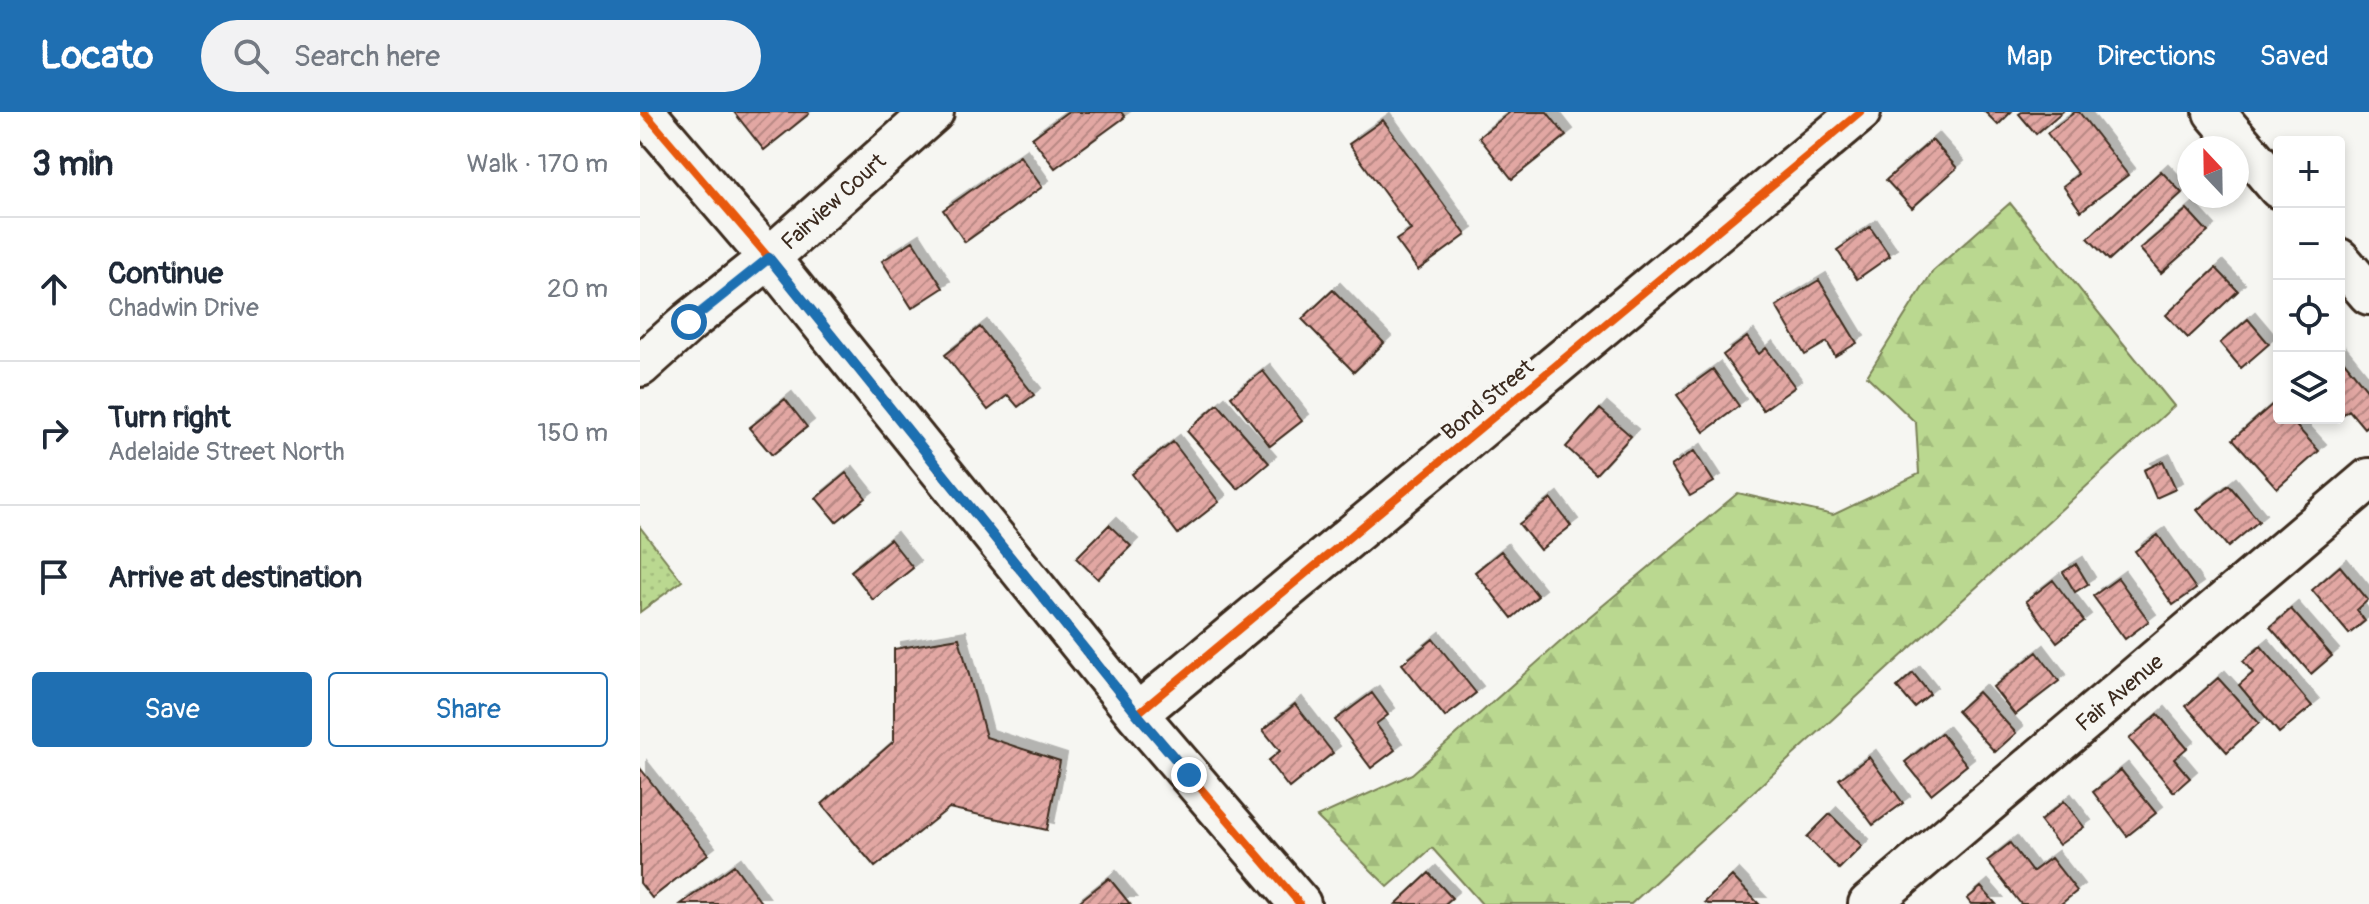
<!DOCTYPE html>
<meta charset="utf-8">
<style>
:root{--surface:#fff;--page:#f2f2f3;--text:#1f2937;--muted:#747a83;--line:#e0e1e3;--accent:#1f6fb2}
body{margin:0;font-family:Pangolin,sans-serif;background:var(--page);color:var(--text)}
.controls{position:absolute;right:24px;top:24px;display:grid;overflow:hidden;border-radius:8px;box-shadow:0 4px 12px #0003}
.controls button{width:72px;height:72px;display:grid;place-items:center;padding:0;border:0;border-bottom:2px solid var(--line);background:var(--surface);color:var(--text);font:40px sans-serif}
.compass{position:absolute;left:1537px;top:24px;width:72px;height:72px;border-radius:50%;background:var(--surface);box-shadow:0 4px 12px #0003;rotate:338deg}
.stop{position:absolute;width:24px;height:24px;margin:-18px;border:6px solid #1f6fb2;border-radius:50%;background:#fff}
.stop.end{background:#1f6fb2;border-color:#fff;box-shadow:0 2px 8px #0008}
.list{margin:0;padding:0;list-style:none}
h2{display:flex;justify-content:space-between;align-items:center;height:104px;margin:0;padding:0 32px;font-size:34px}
h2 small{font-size:26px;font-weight:400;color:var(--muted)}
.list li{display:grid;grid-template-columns:52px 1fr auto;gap:24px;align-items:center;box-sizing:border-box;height:144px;padding:0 32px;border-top:2px solid var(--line)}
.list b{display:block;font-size:30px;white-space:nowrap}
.list p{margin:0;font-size:26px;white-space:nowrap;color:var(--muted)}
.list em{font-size:26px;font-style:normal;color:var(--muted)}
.actions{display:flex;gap:16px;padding:24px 32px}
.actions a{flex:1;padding:18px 0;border:2px solid var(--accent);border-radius:8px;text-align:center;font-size:28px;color:var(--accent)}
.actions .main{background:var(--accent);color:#fff}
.icon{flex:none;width:44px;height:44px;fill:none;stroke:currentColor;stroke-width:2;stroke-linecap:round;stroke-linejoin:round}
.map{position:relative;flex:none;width:1729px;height:792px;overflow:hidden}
header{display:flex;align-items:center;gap:48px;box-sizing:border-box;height:112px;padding:0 40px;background:var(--accent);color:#fff}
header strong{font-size:38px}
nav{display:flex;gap:44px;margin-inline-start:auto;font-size:28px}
.search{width:560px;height:72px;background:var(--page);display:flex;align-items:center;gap:20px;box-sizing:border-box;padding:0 28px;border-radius:44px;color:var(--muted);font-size:30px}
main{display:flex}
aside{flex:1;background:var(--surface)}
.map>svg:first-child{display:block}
</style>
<header>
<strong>Locato</strong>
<div class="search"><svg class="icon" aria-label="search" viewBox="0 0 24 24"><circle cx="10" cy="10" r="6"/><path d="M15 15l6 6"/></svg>Search here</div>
<nav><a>Map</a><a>Directions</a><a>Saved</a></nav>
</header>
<main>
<aside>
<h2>3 min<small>Walk · 170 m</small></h2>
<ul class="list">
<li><svg class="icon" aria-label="ahead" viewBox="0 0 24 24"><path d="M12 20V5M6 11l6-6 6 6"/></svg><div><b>Continue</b><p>Chadwin Drive</p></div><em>20 m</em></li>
<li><svg class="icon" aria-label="right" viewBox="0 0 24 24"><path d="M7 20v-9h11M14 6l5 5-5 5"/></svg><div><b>Turn right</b><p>Adelaide Street North</p></div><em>150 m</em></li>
<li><svg class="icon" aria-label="arrive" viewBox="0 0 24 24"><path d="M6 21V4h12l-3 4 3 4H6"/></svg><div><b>Arrive at destination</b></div></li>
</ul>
<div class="actions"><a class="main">Save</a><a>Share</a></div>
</aside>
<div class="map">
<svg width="1729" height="792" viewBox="0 0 1729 792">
<defs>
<pattern id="forest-firs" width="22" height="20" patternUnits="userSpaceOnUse" patternTransform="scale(2)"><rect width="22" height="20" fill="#bad890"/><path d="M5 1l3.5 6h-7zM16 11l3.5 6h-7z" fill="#a1ba7c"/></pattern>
<pattern id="park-dots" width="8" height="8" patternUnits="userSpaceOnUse" patternTransform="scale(2)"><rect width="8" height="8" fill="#bad890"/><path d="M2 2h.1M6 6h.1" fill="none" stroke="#a1ba7c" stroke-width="1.8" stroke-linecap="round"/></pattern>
<pattern id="building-hatch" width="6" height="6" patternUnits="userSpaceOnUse" patternTransform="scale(2)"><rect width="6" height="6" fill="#e2a7a3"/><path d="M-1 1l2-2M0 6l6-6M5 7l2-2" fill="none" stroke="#b88884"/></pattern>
<filter id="shadow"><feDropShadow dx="7" dy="-7" stdDeviation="0" flood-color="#0004"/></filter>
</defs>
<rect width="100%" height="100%" fill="#f6f6f2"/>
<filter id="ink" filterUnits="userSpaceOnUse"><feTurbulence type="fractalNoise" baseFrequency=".0125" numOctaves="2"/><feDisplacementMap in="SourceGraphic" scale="16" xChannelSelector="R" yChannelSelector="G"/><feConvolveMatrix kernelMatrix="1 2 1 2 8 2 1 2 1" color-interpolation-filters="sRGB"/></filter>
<g filter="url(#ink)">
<path fill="url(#forest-firs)" stroke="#7a8157" stroke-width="2" d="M1370 91 1534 294 991 792H842L792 736 748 775 677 705 772 662 937 515 1098 381 1193 403 1279 362 1276 311 1227 264 1293 159Z"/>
<path fill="url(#park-dots)" stroke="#7a8157" stroke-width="2" d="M0 415 42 469 0 500Z"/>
<path fill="url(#building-hatch)" stroke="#3b2a1e" stroke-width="2" filter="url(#shadow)" d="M94 0H168L169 2 124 38Z
M427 0H481L485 5 415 56 392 26Z
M870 0H907L926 24 872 67 839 25Z
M1345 0H1371L1358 13Z
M1382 0H1422L1396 22 1379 2Z
M1435 0H1439L1488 63 1441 99 1423 74 1438 62 1407 21Z
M743 8 826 123 778 158 756 128 771 118 709 32Z
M1292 28 1317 56 1272 96 1246 68Z
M380 44 402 75 325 130 303 98Z
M1521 59 1542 81 1469 148 1448 126Z
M1547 97 1568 120 1521 161 1500 137Z
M1230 115 1250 144 1217 167 1197 138Z
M273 129 303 176 272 196 242 149Z
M1576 156 1598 179 1548 226 1526 203Z
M1179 168 1217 231 1195 244 1187 230 1165 243 1136 194Z
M693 178 744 231 714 260 662 207Z
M1608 207 1629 232 1601 256 1580 231Z
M340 215 394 283 378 295 368 283 348 298 305 243Z
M1107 225 1119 242 1126 236 1155 275 1123 298 1083 243Z
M1699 243 1729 280V312L1724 316 1709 298 1701 304 1699 301Z
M1073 257 1099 294 1064 320 1037 283Z
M623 259 662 309 630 334 591 284Z
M145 287 167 315 132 343 109 316Z
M1635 290 1639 294V306H1649L1679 339 1637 376 1593 327Z
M578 292 629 351 598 377 547 319Z
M960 297 991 324 956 362 926 335Z
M533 330 579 390 538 422 492 362Z
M1054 339 1074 370 1050 384 1031 354Z
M1523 349 1536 377 1516 386 1504 358Z
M206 361 226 386 196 410 176 386Z
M1589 373 1619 409 1588 435 1557 398Z
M911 387 931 414 900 438 879 412Z
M469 413 491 434 458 467 436 446Z
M1518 423 1556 477 1533 493 1495 439Z
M250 427 273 456 233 488 211 459Z
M861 439 898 484 872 506 835 460Z
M1436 452 1448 472 1435 480 1423 460Z
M1700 454 1728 488 1717 498 1725 509 1709 522 1672 478Z
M1478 466 1509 509 1485 527 1453 484Z
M1413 468 1444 509 1417 530 1386 489Z
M1651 497 1692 544 1671 562 1630 515Z
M319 526 346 625 420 649 407 718 309 696 235 755 182 692 254 629V537Z
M793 527 836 581 805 605 762 552Z
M1621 534 1672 594 1639 621 1599 573 1613 561 1603 549Z
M1397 540 1419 569 1375 603 1353 575Z
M1273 561 1290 582 1274 595 1257 575Z
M1578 566 1619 611 1587 640 1546 594Z
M1338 580 1376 621 1355 640 1317 599Z
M732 581 748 603 736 612 755 638 731 656 695 608Z
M655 592 693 641 649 676 628 649 640 639 623 618Z
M1518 602 1547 636 1534 647 1550 666 1534 680 1489 627Z
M1301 621 1327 653 1291 682 1265 650Z
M1229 645 1263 691 1233 713 1199 667Z
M0 656 68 742 12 786 0 771Z
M1481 658 1516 701 1487 724 1453 680Z
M1424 689 1444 715 1419 733 1400 709Z
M1190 702 1222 734 1199 757 1167 725Z
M1370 731 1392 760 1411 746 1437 779 1421 792H1381L1347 749Z
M94 753 122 792H41Z
M789 761 812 786 805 792H756Z
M1092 764 1119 792H1068L1065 790Z
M469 766 490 792H436Z
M1341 775 1356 792H1331L1327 787Z"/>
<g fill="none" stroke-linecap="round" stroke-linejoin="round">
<defs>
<path id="minor" d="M4 0 129 146 497 602 660 792
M1574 0 1639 76
M1699 147 1729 182
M0 254 49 210 129 146 293 0
M497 602 1220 0
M1229 792 1729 367"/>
</defs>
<use href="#minor" stroke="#3b2a1e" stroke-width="46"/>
<use href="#minor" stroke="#f6f6f2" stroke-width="40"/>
<defs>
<path id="cycleway" d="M4 0 129 146 497 602 660 792
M497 602 1220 0"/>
</defs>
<use href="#cycleway" stroke="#f6f6f2" stroke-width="13"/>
<use href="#cycleway" stroke="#e8590c" stroke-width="8"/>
</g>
</g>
<g fill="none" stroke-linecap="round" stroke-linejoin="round" filter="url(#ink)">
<path stroke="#1f6fb2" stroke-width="10" d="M49 210 129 146 497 602 549 663"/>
</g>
<g text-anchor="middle" stroke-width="8" stroke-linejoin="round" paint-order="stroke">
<g font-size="22" fill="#3b2a1e" stroke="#f6f6f2">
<text transform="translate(193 89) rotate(-42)" y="8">Fairview Court</text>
<text transform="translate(847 287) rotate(-40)" y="8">Bond Street</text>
<text transform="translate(1479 580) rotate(-40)" y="8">Fair Avenue</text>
</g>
</g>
</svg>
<div class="controls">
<button>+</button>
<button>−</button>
<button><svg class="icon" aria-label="locate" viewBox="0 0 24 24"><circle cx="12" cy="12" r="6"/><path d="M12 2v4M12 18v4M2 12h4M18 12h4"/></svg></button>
<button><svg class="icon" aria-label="layers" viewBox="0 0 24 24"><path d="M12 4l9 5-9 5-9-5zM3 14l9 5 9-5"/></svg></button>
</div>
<svg class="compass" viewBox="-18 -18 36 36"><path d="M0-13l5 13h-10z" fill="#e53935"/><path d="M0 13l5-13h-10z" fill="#747a83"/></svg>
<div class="stop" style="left:49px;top:210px"></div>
<div class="stop end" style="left:549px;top:663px"></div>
</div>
</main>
